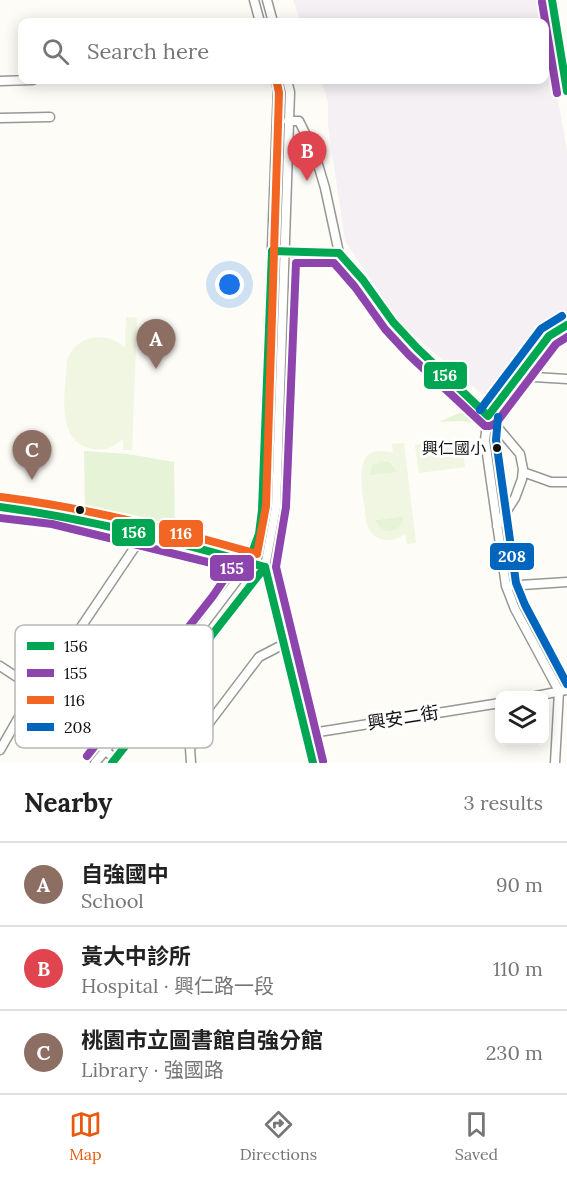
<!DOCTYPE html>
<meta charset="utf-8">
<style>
:root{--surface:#fff;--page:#f6f6f6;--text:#222;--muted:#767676;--line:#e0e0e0;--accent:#ea580c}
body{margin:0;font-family:Lora,"Noto Sans TC",serif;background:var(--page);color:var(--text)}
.controls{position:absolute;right:18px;bottom:18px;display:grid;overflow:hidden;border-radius:12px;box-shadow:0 3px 15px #0003}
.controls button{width:54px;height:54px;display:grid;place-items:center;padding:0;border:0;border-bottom:2px solid var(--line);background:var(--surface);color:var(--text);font:30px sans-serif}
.you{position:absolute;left:230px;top:285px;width:21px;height:21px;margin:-15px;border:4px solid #fff;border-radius:50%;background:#1a73e8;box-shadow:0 0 0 9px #1a73e833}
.badge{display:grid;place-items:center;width:39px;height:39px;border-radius:50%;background:var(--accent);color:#fff;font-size:20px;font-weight:700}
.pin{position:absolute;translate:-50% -50px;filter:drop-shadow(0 2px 3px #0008)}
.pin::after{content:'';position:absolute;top:32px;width:21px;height:18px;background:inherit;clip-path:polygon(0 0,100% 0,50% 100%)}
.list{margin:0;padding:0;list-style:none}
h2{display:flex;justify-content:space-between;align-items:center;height:78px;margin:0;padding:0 24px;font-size:26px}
h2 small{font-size:20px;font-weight:400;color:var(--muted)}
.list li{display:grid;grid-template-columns:39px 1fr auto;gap:18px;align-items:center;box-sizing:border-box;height:84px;padding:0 24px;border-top:2px solid var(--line)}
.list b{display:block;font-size:22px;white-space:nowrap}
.list p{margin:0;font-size:20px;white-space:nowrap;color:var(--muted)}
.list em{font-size:20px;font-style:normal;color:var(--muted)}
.icon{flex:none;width:33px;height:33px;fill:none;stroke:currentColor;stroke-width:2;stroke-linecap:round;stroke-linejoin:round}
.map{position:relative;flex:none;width:567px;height:763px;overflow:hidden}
.search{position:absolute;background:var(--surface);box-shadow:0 3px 15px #0003;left:18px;right:18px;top:18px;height:66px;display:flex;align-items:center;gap:15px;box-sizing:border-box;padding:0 21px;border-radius:12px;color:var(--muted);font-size:22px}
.sheet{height:330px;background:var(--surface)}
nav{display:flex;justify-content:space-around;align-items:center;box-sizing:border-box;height:84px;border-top:2px solid var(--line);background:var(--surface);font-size:16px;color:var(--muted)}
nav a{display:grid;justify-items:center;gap:3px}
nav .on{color:var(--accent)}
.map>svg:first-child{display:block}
</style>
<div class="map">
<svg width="567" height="763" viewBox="0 0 567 763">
<rect width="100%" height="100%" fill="#fdfcf7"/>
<path fill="#f5f0f3" d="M293 0H541L567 152V312L533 338 496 393 483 395 400 323 345 241 328 125V101L321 80H544V22H301Z"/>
<path fill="#e7f3d7" d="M464 411 481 412V424L463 421 439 422Z
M84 451 128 454 174 462 175 534 120 519 85 513Z
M380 460 390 462 398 472 369 476 372 465Z
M404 516C403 529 391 536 380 528L375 520Z"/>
<path fill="#f0f6e1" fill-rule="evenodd" d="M126 317 137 318 132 450H123V439C113 448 103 452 89 448 54 438 66 387 67 361 74 335 108 330 125 348Z
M461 439 465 467 419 473 415 445Z
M404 443 416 543 407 544 405 534C393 544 373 542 367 525 365 516 365 506 363 497 360 472 358 443 393 453L392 444ZM385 460 393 464 397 472 369 476 372 465 380 461ZM404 516C402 534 382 537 375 520Z"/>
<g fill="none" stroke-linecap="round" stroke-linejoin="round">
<defs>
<path id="minor" d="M254 0 260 22
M267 0 273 22
M552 0 567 91
M287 80 290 92 276 507 265 567 313 763
M0 81 33 80
M0 118 50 117
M288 121H299L314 151 325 188 339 253 363 280 393 322 417 348 488 416 520 454 523 469 522 479 515 498 497 526
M272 251 339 253
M534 377 567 379
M488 416 485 440 506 586 515 609 559 691 555 763
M488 416 549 336 567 325
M523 472 551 482H567
M0 507 54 514 205 550 265 567
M506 586 567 582
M0 666 35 689 115 759
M536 696 567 690
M306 734 500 703
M0 750 35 689 71 642 143 535
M95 763 144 703 244 571 259 534 262 510 278 89 275 80
M112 763 265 567
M191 763 190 748 259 657 284 644"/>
</defs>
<use href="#minor" stroke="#979795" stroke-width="11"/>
<use href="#minor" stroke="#fffffe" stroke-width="8"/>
<defs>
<path id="bus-1" d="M552 0 567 91
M0 507C90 519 178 542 265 567
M249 561 259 534 262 510 272 251 339 253 363 280 393 322 417 348 488 416 549 336 567 325
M265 567 313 763
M112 763 265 567"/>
<path id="bus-2" d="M542 2 557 93
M0 518 52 524 232 568 213 596 87 756
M323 761 276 567 286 507 296 263H334L355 287 385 329 409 355 485 426H490L496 423 556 344 567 337"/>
<path id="bus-3" d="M1 497C88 508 173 530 257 554L266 506 279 93 277 83"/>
<path id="bus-4" d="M480 410 541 329 562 316
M498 417 496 440 516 583 525 605 567 684"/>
</defs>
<use href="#bus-1" stroke="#fff" stroke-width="12"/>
<use href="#bus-2" stroke="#fff" stroke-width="12"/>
<use href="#bus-3" stroke="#fff" stroke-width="12"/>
<use href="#bus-4" stroke="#fff" stroke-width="12"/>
<use href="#bus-1" stroke="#00a651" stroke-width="8"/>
<use href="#bus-2" stroke="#8e44ad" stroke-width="8"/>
<use href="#bus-3" stroke="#f26522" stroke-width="8"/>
<use href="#bus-4" stroke="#0065bd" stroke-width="8"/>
</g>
<g fill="#111" stroke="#fff" stroke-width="2">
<circle cx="497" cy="448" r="5"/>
<circle cx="80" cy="510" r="5"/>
</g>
<g text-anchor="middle" stroke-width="6" stroke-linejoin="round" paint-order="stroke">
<g font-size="16" fill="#111" stroke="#fff" text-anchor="end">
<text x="486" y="454">興仁國小</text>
</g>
<g font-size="18" fill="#111" stroke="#fff">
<text transform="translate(403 718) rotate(-9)" y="6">興安二街</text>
</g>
</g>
<rect x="15" y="625" width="198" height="123" rx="9" fill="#fff" stroke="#b8b8b8" stroke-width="1.5"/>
<rect x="27" y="642" width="27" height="8" fill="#00a651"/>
<rect x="27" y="669" width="27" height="8" fill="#8e44ad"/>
<rect x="27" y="696" width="27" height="8" fill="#f26522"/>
<rect x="27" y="723" width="27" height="8" fill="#0065bd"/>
<g font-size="16" fill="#111">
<text x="64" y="652">156</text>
<text x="64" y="679">155</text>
<text x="64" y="706">116</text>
<text x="64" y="733">208</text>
</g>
<g stroke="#fff" stroke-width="2">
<rect x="423" y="361" width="45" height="29" rx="6" fill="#00a651"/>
<rect x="111" y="518" width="45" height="29" rx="6" fill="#00a651"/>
<rect x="158" y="519" width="46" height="29" rx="6" fill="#f26522"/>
<rect x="489" y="542" width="46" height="29" rx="6" fill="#0065bd"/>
<rect x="209" y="554" width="46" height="28" rx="6" fill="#8e44ad"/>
</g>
<g font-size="16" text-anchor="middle" font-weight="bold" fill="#fff">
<text x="445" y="381">156</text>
<text x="134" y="538">156</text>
<text x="181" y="539">116</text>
<text x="512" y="562">208</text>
<text x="232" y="574">155</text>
</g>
</svg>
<div class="controls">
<button><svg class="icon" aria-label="layers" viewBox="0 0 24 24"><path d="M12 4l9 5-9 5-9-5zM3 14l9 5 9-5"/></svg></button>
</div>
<div class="you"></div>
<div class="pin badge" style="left:156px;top:369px;background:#8d6e63">A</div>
<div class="pin badge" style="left:307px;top:181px;background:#e0444e">B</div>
<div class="pin badge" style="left:32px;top:480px;background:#8d6e63">C</div>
<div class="search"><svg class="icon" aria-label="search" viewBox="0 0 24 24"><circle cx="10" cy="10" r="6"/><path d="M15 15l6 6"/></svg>Search here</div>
</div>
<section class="sheet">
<h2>Nearby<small>3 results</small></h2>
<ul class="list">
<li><span class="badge" style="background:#8d6e63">A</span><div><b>自強國中</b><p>School</p></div><em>90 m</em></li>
<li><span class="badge" style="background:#e0444e">B</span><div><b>黃大中診所</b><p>Hospital · 興仁路一段</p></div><em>110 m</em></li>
<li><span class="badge" style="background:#8d6e63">C</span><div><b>桃園市立圖書館自強分館</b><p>Library · 強國路</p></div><em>230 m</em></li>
</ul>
</section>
<nav>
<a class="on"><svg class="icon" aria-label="map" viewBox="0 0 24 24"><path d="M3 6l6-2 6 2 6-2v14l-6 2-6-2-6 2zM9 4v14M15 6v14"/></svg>Map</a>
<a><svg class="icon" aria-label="directions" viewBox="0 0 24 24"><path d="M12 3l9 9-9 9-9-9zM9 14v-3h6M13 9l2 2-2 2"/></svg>Directions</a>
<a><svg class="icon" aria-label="saved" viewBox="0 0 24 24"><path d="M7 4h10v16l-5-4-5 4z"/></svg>Saved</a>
</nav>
